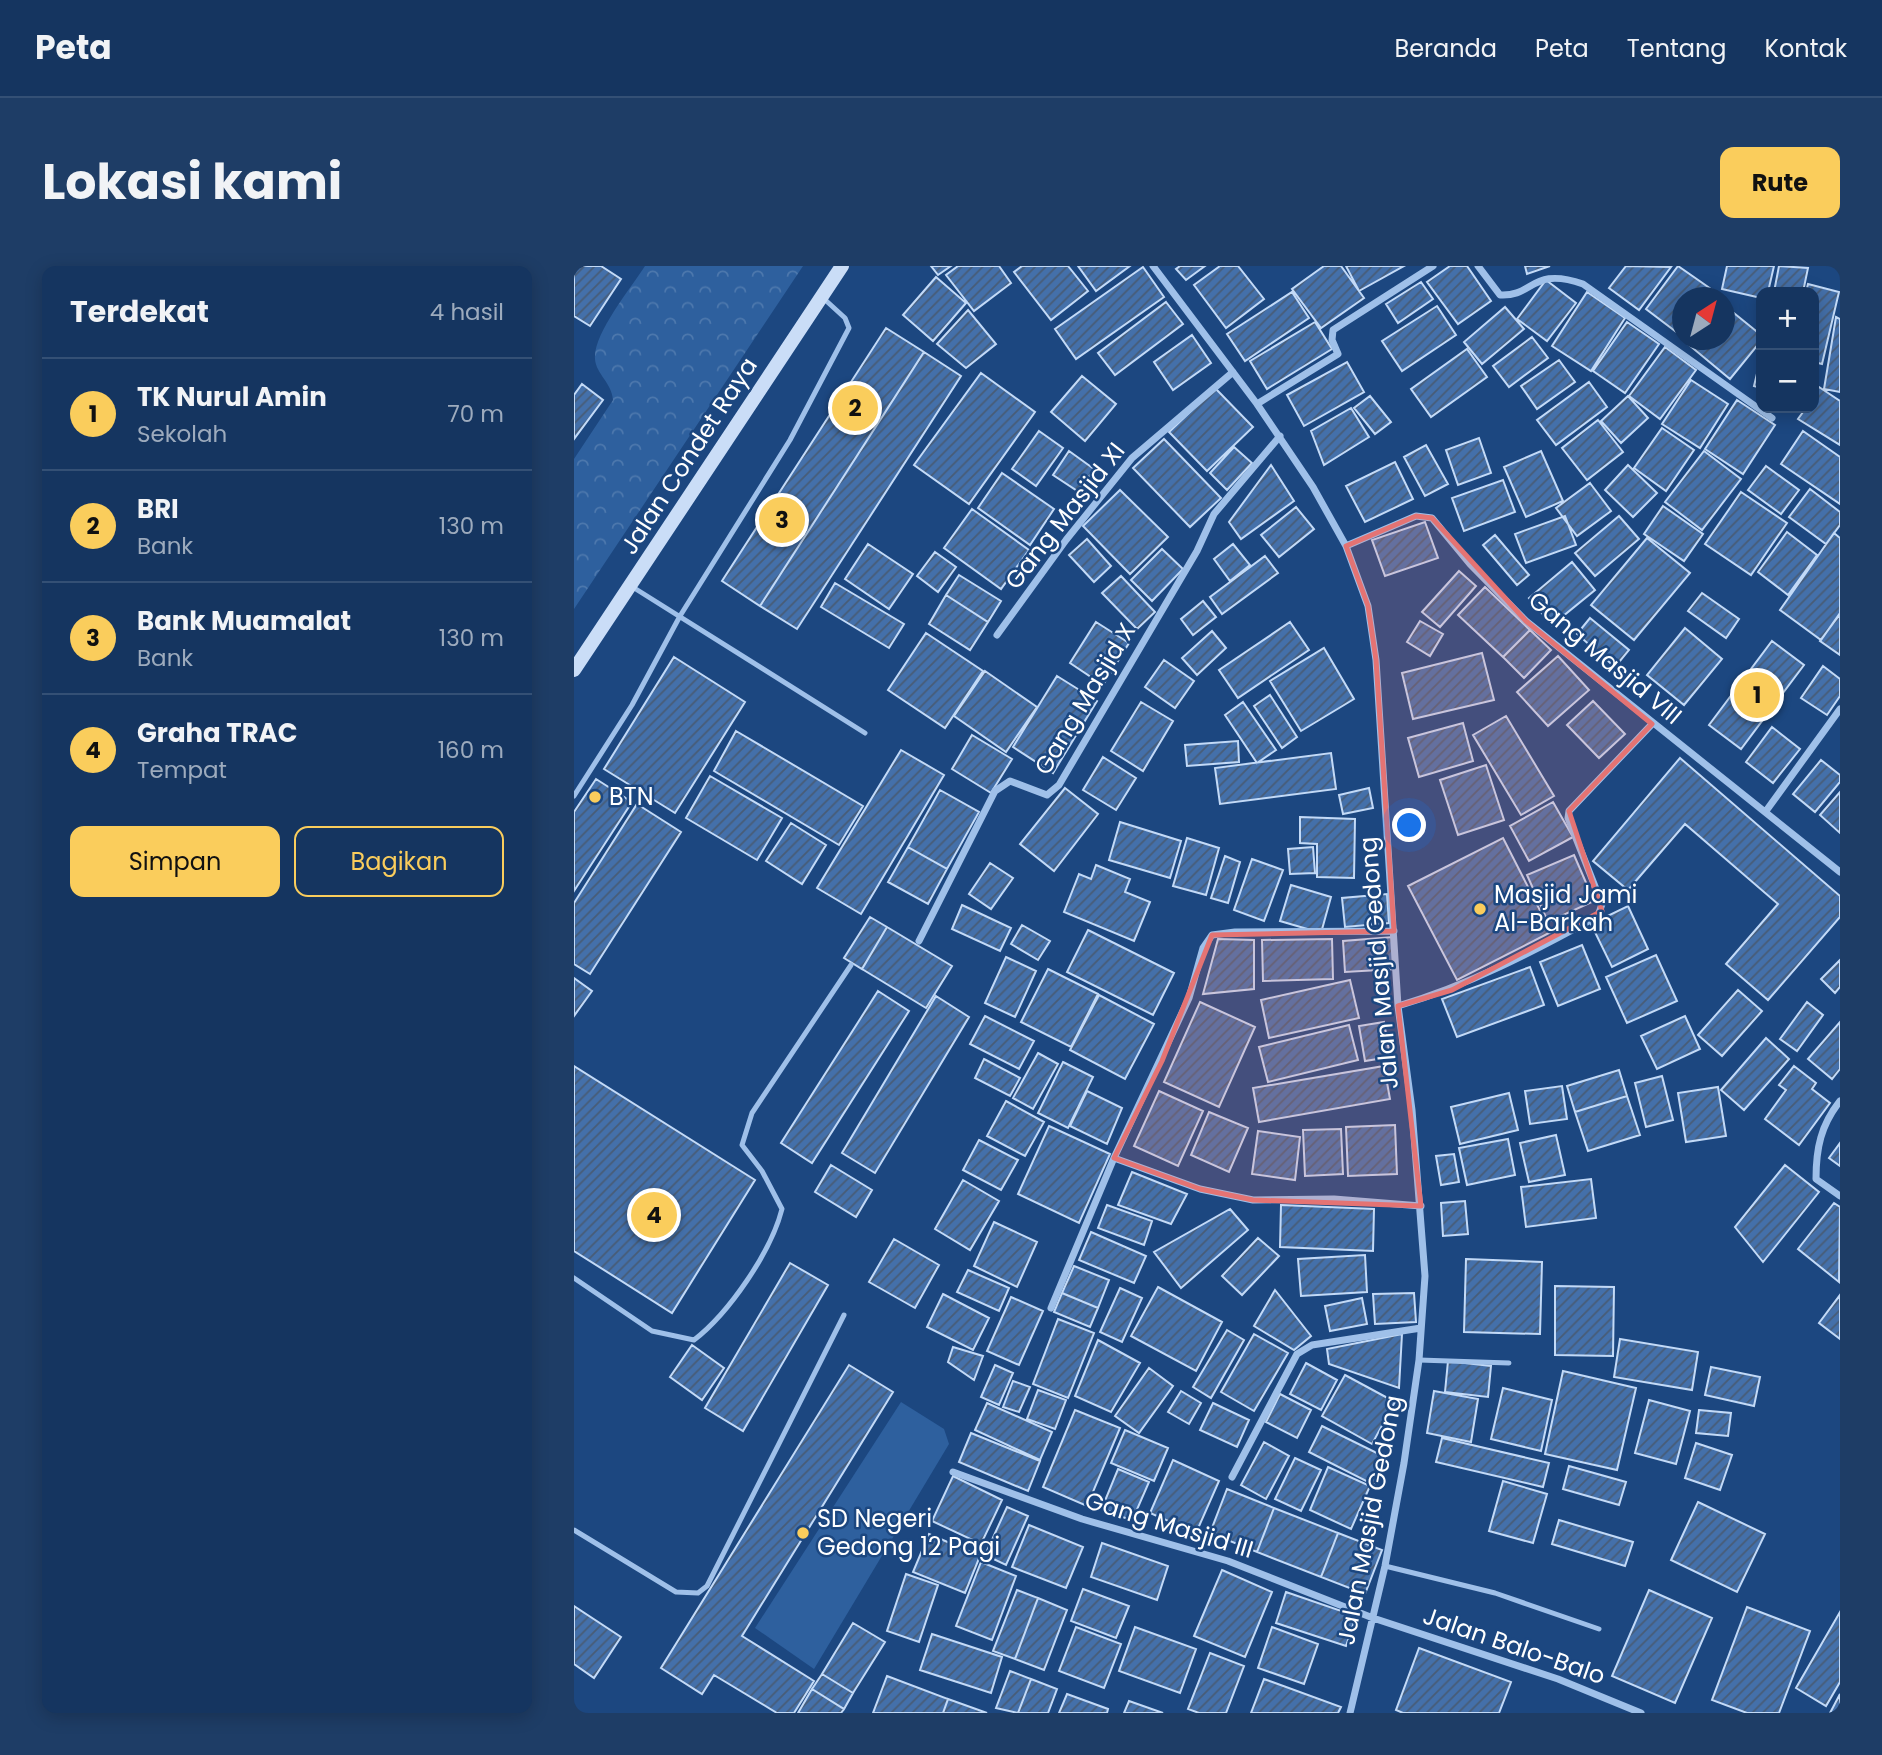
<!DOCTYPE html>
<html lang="id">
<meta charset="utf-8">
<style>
:root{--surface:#153560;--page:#1e3d66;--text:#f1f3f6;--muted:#9dabbd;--line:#345075;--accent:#facd5c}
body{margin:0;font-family:Poppins,sans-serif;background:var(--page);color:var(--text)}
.controls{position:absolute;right:21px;top:21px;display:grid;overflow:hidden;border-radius:14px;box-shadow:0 4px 18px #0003}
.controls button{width:63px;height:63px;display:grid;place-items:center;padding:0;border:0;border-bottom:2px solid var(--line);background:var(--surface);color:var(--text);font:35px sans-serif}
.compass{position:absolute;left:1098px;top:21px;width:63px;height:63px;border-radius:50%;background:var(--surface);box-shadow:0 4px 18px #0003;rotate:36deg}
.you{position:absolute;left:836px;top:560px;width:24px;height:24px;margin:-18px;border:5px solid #fff;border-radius:50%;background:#1a73e8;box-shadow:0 0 0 10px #1a73e833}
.badge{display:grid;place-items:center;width:46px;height:46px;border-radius:50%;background:var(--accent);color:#111;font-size:23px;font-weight:700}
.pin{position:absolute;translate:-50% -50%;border:4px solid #fff;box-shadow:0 2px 7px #0006}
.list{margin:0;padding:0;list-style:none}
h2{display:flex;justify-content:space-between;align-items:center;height:91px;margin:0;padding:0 28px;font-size:30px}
h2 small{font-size:23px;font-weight:400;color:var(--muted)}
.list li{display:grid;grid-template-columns:46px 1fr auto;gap:21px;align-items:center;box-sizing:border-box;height:112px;padding:0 28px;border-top:2px solid var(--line)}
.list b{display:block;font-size:26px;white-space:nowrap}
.list p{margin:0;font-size:23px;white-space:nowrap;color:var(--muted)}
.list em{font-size:23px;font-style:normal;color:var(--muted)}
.actions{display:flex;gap:14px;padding:21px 28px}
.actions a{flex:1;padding:16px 0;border:2px solid var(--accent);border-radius:14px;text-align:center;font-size:24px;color:var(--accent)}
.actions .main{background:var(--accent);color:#111}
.map{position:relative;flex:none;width:1266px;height:1447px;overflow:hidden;border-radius:14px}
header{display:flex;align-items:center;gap:42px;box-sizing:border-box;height:98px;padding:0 35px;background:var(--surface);border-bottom:2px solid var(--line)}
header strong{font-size:33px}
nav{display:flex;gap:38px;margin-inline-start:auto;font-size:24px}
.intro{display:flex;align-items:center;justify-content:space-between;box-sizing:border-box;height:168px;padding:0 42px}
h1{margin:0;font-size:49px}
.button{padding:18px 32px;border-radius:14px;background:var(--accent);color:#111;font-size:24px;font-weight:700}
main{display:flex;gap:42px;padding:0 42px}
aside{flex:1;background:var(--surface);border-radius:14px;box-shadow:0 4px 18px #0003}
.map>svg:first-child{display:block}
</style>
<header>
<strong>Peta</strong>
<nav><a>Beranda</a><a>Peta</a><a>Tentang</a><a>Kontak</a></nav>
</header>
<div class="intro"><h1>Lokasi kami</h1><a class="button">Rute</a></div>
<main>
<aside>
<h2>Terdekat<small>4 hasil</small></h2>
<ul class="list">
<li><span class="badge">1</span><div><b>TK Nurul Amin</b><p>Sekolah</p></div><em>70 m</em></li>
<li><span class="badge">2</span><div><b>BRI</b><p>Bank</p></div><em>130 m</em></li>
<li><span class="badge">3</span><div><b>Bank Muamalat</b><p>Bank</p></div><em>130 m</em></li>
<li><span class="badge">4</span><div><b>Graha TRAC</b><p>Tempat</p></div><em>160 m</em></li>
</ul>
<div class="actions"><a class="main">Simpan</a><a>Bagikan</a></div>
</aside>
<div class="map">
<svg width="1266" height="1447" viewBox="0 0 1266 1447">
<defs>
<pattern id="park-crowns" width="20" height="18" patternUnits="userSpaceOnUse" patternTransform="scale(1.75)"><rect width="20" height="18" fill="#2e609e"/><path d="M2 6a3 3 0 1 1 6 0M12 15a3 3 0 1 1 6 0" fill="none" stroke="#4d78ad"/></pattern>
<pattern id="building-hatch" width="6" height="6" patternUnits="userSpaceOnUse" patternTransform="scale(1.75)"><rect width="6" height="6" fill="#4470aa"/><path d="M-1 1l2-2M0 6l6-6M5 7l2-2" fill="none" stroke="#485c76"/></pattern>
</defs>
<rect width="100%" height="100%" fill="#1c4780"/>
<path fill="#2e609e" d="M327 1136 370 1163 375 1178 240 1403 181 1362Z"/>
<path fill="url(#park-crowns)" d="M71 0H229L0 343V193L39 134C38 117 22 108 21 93 19 68 57 22 71 0Z"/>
<path fill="url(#building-hatch)" stroke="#c3daf7" stroke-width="2" d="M0 0H27L47 13 16 60 0 50Z
M357 0H377L364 9Z
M384 0H425L437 17 400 45 372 9Z
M448 0H494L514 25 477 54 440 6Z
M504 0H556L522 25Z
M606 0H631L612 14 602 3Z
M646 0H664L690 33 652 62 620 19Z
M750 0H767L790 32 747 62 718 23Z
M772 0H830L785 25Z
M876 0H893L917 35 884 58 853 16Z
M951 0H976L953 8Z
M1052 0 1097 1 1065 44 1035 22Z
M1104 0 1137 23 1131 32H1108V63L1105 68 1072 43Z
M1153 0H1200L1194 26H1187V32L1148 23Z
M1205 0 1234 2 1229 26H1200Z
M569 1 590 31 502 93 481 63Z
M362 11 392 37 359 75 329 49Z
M972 14 1002 37 973 75 943 53Z
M847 16 859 33 824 57 812 38Z
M1234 18 1265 26 1248 98 1240 96V26H1232Z
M718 26 735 52 671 95 653 68Z
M1013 26 1051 52 1017 105 978 80Z
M592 36 609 58 541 109 524 87Z
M1150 39 1187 69V75L1156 113 1115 79 1120 74H1150Z
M863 40 882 69 828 105 808 75Z
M931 41 950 63 908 98 890 76Z
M394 44 422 78 392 102 363 78Z
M1262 51 1266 53V126L1250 123Z
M741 56 758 83 693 123 676 95Z
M1053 56 1085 78 1051 127 1019 105Z
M312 62 350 86 186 340 148 315Z
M618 69 637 97 599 124 580 96Z
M958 71 974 92 935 121 919 100Z
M1091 81 1122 104 1086 153 1055 130Z
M893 83 913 111 857 151 837 123Z
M350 86 387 110 223 363 186 340Z
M1187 91V122L1180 120Z
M985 94 1001 116 963 143 947 120Z
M773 96 790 126 730 160 713 129Z
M407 107 461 146 395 238 340 199Z
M508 110 542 138 511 175 477 146Z
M1117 114 1154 138 1126 182 1088 158Z
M1015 116 1033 141 982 179 963 154Z
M8 118 29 134 0 173V129Z
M1245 121 1266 135V179L1224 153 1232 142H1240V129Z
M641 122 679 161 633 205 595 166Z
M796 130 817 156 801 168 780 142Z
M1054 130 1074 152 1047 177 1027 155Z
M1163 134 1201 159 1169 208 1131 183Z
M777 142 795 171 750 199 737 165Z
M1024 154 1049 186 1013 214 988 182Z
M1088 162 1120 184 1092 225 1060 202Z
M465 165 489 182 462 220 438 203Z
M1229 165 1266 191V238L1207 198Z
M905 172 917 207 884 219 872 184Z
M590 173 647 232 616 261 559 202Z
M852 179 874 218 851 230 830 191Z
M660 181 678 197 653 224 636 207Z
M495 185 520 203 505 226 479 209Z
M967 185 989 235 952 251 930 201Z
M1130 185 1167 213 1128 264 1091 236Z
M821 196 839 233 791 256 772 220Z
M697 199 720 235 667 273 655 256Z
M1054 199 1083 227 1059 251 1031 224Z
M1192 200 1225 224 1207 248 1174 224Z
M428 207 480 243 456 279 404 242Z
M929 214 941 246 890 265 878 232Z
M1016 217 1037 245 1003 270 982 242Z
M1236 223 1266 246V259L1252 278 1215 251Z
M546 224 594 271 556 308 509 260Z
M1167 226 1213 257 1177 309 1131 278Z
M1089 240 1129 268 1110 295 1070 268Z
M722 241 740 263 705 291 687 269Z
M398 243 455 284 427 323 370 282Z
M991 250 1002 279 952 297 941 268Z
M1045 250 1065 273 1021 310 1001 287Z
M851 256 864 292 811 310 798 274Z
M1213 266 1243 289 1214 329 1184 306Z
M1260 267 1266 272V347L1247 374 1206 344Z
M921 269 955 309 943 319 909 279Z
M1073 272 1116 307 1060 374 1017 339Z
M513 273 537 300 520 316 495 289Z
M294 278 339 308 315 343 271 313Z
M659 278 676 299 656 315 640 293Z
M588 283 609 303 578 335 557 314Z
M361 286 382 301 364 326 343 310Z
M691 290 704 307 648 348 636 331Z
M998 296 1021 324 978 359 955 332Z
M885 305 902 320 866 361 848 346Z
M385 309 427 335 414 356 372 329Z
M547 310 581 346 563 363 528 327Z
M261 317 330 358 315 382 247 341Z
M911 321 956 364 929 391 884 349Z
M1128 327 1165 353 1152 372 1114 345Z
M372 329 414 356 396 384 355 358Z
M629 335 642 351 619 369 607 353Z
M1266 348V389L1246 375Z
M1016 352 1055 384 1041 401 1003 368Z
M846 355 869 368 856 390 833 376Z
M522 356 555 377 529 419 496 397Z
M716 356 735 384 664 432 645 404Z
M1111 362 1148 393 1110 439 1073 409Z
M956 364 977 384 950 412 929 391Z
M638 365 652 382 623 409 608 392Z
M352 367 409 405 371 462 314 424Z
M1198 375 1230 399 1167 483 1135 459Z
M750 382 780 433 727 465 696 415Z
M908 387 920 434 839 453 828 407Z
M984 390 1015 424 974 460 943 426Z
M100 391 171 436 101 547 30 503Z
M590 394 620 415 601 442 571 421Z
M1249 400 1266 413V430L1253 449 1227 432Z
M411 405 463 441 432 486 380 450Z
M483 410 523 435 479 507 439 481Z
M696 429 723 471 708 482 680 440Z
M1019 435 1051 468 1025 492 993 459Z
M567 436 599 455 569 505 537 485Z
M669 436 702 484 683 497 651 449Z
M932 450 980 530 947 549 899 469Z
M889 457 899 495 845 511 834 472Z
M1198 461 1226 483 1199 517 1172 496Z
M162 465 289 540 265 579 140 505Z
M398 469 438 493 417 527 378 503Z
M664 475 665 496 613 500 611 479Z
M327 484 370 509 287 648 243 622Z
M757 487 762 523 646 538 641 502Z
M529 491 562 512 542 544 509 524Z
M1106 492 1266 630V651L1194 734 1152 698 1204 638 1111 558 1054 624 1019 595Z
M1247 494 1266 509V516L1241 546 1219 528Z
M912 499 930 554 884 569 866 514Z
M136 510 208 552 183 594 112 552Z
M22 513 58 536 0 625V546Z
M491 522 524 548 480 605 446 578Z
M795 522 799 542 769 548 765 529Z
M366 524 405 546 373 603 334 581Z
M1266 526V567L1246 549Z
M979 536 999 571 955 595 936 560Z
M63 538 107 566 16 708 0 698V637Z
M726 551 781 553 780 612 743 611V578L726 577Z
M546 556 607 575 596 612 535 594Z
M217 557 252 579 228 618 192 595Z
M613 572 645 582 632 629 599 620Z
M929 572 977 666 883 714 834 620Z
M334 581 373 603 354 638 314 616Z
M739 581 741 607 716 608 714 583Z
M1000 589 1020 635 974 656 953 609Z
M651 590 666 596 654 637 637 632Z
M678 593 709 604 690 655 660 644Z
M416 597 439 612 417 643 395 628Z
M522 599 556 613 551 626 576 636 560 675 490 646 505 608 517 613Z
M717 619 757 631 747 667 706 655Z
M813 628 815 657 771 661 768 632Z
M388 639 437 662 426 685 378 663Z
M1054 640 1074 683 1038 701 1017 658Z
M296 651 313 661 288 703 270 692Z
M448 659 476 675 464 694 437 678Z
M313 661 378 700 352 742 288 703Z
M514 664 600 707 579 749 493 706Z
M819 671 822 703 771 706 769 675Z
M644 673 680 674V723L629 728Z
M758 673 759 713 689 715 688 674Z
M1008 679 1026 723 984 740 966 696Z
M1082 689 1103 735 1053 757 1032 711Z
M432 691 462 705 441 751 411 737Z
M1266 694V721L1261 727 1247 713Z
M956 701 970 739 883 771 868 733Z
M474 703 524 728 497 781 447 756Z
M0 712 18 725 0 750Z
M776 714 785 752 695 772 687 734Z
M1164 724 1188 745 1148 790 1124 769Z
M304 725 335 745 238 897 207 877Z
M525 729 580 758 551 813 496 784Z
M362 730 395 751 301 907 268 887Z
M626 736 681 761 645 841 590 816Z
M1233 736 1249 749 1223 785 1206 773Z
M411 750 460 775 445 803 396 778Z
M1111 750 1126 783 1083 803 1067 770Z
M810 756 816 791 791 795 785 760Z
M1266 756V803L1258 813 1234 793Z
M775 759 784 794 694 816 685 781Z
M1192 772 1215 793 1170 844 1147 824Z
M464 787 484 798 459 843 439 832Z
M410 793 446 812 436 830 401 812Z
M489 796 519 811 494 862 464 847Z
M0 800 181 914 98 1047 0 985Z
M810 800 816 833 685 856 679 822Z
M1220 800 1242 817 1238 823 1256 837 1225 879 1191 853 1212 824 1205 819Z
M1045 804 1053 830 1001 846 993 820Z
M1088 810 1099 854 1072 861 1061 817Z
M988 820 993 853 956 858 951 825Z
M1144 821 1152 870 1112 876 1104 827Z
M513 825 548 842 533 878 496 860Z
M585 825 629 845 604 900 560 880Z
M935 827 944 864 886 878 877 841Z
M1053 830 1066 869 1014 885 1001 846Z
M432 835 470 856 451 890 413 870Z
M635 846 674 862 655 906 617 889Z
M821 859 823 908 774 910 772 861Z
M475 860 536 888 505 957 444 928Z
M767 863 769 908 731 910 729 864Z
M684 865 726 871 721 914 678 908Z
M982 869 991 909 955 916 946 877Z
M934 873 941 909 893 919 885 882Z
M405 874 444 894 427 924 389 904Z
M1266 877V900L1255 892Z
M880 888 885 916 867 919 862 890Z
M257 899 298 924 282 951 241 926Z
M1211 899 1245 926 1189 996 1161 961Z
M558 906 613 928 597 958 544 939Z
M1017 913 1022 952 952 961 947 921Z
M389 914 425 935 396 984 361 963Z
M891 935 894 968 869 970 867 937Z
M1260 937 1266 941 1265 1016 1224 983Z
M533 939 578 955 570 979 524 962Z
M707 939 800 943 799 985 706 981Z
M656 943 674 964 607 1022 580 986Z
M420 956 463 976 443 1021 400 1000Z
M517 966 572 990 560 1017 505 994Z
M684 972 705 990 668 1029 648 1010Z
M320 973 365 999 341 1042 295 1016Z
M791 989 793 1026 727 1030 724 993Z
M892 993 968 996 966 1068 890 1066Z
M216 997 254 1019 169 1165 131 1142Z
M500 1000 535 1014 524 1042 488 1027Z
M394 1004 435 1022 425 1045 383 1026Z
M981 1020 1040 1021 1039 1090 981 1089Z
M584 1021 648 1056 622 1105 557 1070Z
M546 1022 568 1032 548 1076 526 1066Z
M701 1024 737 1070 720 1084 680 1060Z
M488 1027 524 1042 516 1061 480 1046Z
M840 1027 842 1056 801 1058 799 1028Z
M369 1028 415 1052 399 1084 353 1061Z
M1266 1029V1073L1245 1057Z
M437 1031 469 1045 445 1099 413 1085Z
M788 1032 793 1058 756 1065 751 1040Z
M484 1053 520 1067 494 1132 459 1118Z
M653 1064 670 1074 637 1132 619 1121Z
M680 1068 714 1087 680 1145 647 1126Z
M828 1068 825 1122 755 1098 753 1083Z
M1046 1073 1124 1086 1118 1124 1040 1111Z
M524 1074 566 1097 537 1146 501 1130Z
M118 1079 150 1102 128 1134 96 1111Z
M379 1081 409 1090 400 1114 374 1096Z
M874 1095 917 1100 914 1131 871 1126Z
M732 1097 763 1114 747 1144 716 1128Z
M275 1099 319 1126 168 1370 240 1415 220 1447H203L140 1409 128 1428 87 1402Z
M421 1099 439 1107 425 1139 407 1131Z
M1137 1101 1186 1111 1180 1140 1131 1129Z
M575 1102 599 1120 565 1167 541 1150Z
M989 1105 1062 1122 1043 1204 971 1188Z
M771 1109 821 1136 798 1178 748 1150Z
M439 1115 456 1121 445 1146 429 1141Z
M929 1122 978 1134 967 1185 917 1173Z
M464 1124 492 1134 481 1163 453 1153Z
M607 1125 627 1137 615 1158 594 1146Z
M860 1125 904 1133 897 1176 853 1167Z
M706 1128 737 1144 723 1172 692 1156Z
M1075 1134 1116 1145 1102 1198 1061 1187Z
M413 1137 478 1166 466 1194 401 1164Z
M639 1137 675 1154 663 1181 626 1164Z
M501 1144 546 1162 513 1240 469 1221Z
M1125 1144 1157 1147 1154 1170 1122 1167Z
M748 1160 813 1192 800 1219 735 1186Z
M551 1164 594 1182 580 1215 537 1197Z
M397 1167 466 1195 454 1225 385 1196Z
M868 1172 975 1197 969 1221 862 1196Z
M690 1176 715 1190 692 1233 667 1219Z
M1122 1177 1158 1189 1146 1224 1111 1212Z
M721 1192 747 1204 727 1245 701 1233Z
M599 1194 645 1215 622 1267 576 1247Z
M995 1200 1052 1216 1045 1239 989 1223Z
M754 1201 796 1220 777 1263 736 1244Z
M544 1203 575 1216 558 1255 528 1242Z
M379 1210 428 1234 407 1278 358 1255Z
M929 1215 973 1228 959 1277 915 1265Z
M653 1223 700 1242 683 1286 636 1267Z
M1124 1236 1191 1268 1163 1326 1097 1294Z
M433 1241 454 1250 432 1299 411 1289Z
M700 1242 764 1267 747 1311 683 1286Z
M985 1254 1059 1276 1051 1300 978 1278Z
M455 1259 509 1281 492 1322 438 1301Z
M764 1267 808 1284 791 1328 747 1311Z
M355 1268 406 1290 391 1327 339 1306Z
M528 1277 594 1300 583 1334 517 1311Z
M407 1296 442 1310 418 1374 382 1360Z
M648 1304 698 1326 671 1391 620 1370Z
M332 1308 364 1319 345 1376 313 1365Z
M509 1323 555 1340 542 1372 497 1355Z
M443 1324 464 1332 441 1393 419 1385Z
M1075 1324 1138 1352 1101 1437 1038 1410Z
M712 1326 782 1350 772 1380 702 1357Z
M464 1332 493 1344 470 1404 441 1393Z
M0 1340 47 1371 20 1412 0 1398Z
M1173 1341 1236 1365 1205 1447H1173L1138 1434Z
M1266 1346V1416L1252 1440 1222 1422Z
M279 1357 311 1376 279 1427 248 1408Z
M502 1361 547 1378 530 1422 485 1405Z
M561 1361 622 1383 606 1427 545 1405Z
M698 1361 744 1378 730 1418 684 1402Z
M358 1368 428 1391 417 1427 346 1404Z
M845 1382 937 1416 925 1447H829L822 1444Z
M636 1387 670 1400 652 1447H625L614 1443Z
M436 1405 457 1413 444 1447 422 1442Z
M248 1408 279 1427 270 1443 238 1423Z
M313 1410 374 1433 369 1447H299Z
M457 1413 483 1423 474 1447H444Z
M690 1413 767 1441 764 1447H677Z
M238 1423 270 1443 267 1447H224Z
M493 1428 534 1443 533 1447H485Z
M1266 1428V1447H1256Z
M374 1433 413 1447H369Z
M555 1435 589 1447H550Z"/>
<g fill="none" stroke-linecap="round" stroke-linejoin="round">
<path stroke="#9fc0e9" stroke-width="5" d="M57 320 291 467
M0 530 58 439 106 350 216 174 275 62 271 52 248 31
M0 1012 78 1065 120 1074C155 1047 197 986 208 943L188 905 168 879 178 847 277 699
M845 1094 935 1097
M0 1264 102 1326 124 1327 133 1320 270 1049
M811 1300 921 1327 1025 1363"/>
<path stroke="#9fc0e9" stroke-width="7" d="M579 0 683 138 739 221 772 280 794 340 802 394 824 740 838 844 851 1010 845 1094 830 1197 811 1300 776 1447
M904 0 926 29C960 31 957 0 1009 18L1198 152
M683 138 764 88 758 74 759 64 859 0
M772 280 842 250 858 252 896 298 952 355 1266 606
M423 369 492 274 558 192 659 106
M1192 545 1266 443
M345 675 421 525 436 515 473 529 485 519 623 285 640 248 706 170
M824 740C895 719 959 686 1024 650L1028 638 994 552 995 545 1078 458
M1266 835C1247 859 1242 882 1242 913L1266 930
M540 892 626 923 679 934 760 933 847 940
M477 1042 540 892 615 732 629 682 638 669 661 666 820 665
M379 1206 508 1253 654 1295 799 1352 984 1413 1067 1447
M658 1211 723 1088 738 1079 847 1062"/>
<path stroke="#caddf7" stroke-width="14" d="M0 404 268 0"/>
</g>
<path fill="#e47373" fill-opacity="0.2" stroke="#e47373" stroke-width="5" stroke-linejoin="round" d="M842 250 858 252 952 355 1078 458 995 545 1028 645 878 724 824 740 847 940 679 934 626 923 540 892 588 795 638 669 820 665 802 394 794 340 772 280Z"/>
<g fill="#facd5c" stroke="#1c4780" stroke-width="2.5">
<circle cx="21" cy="531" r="7"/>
<circle cx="906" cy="643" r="7"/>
<circle cx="229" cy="1267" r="7"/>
</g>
<g text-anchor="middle" stroke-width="5" stroke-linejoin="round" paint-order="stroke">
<g font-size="24" fill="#fff" stroke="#1c4780">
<text transform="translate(115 190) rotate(-57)" y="8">Jalan Condet Raya</text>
<text transform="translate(491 250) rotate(-52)" y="8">Gang Masjid XI</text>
<text transform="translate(1031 392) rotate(40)" y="8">Gang Masjid VIII</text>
<text transform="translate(511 433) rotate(-59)" y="8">Gang Masjid X</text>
<text transform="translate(805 697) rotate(-95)" y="8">Jalan Masjid Gedong</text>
<text transform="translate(796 1254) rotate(-79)" y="8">Jalan Masjid Gedong</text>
<text transform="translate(595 1259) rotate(17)" y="8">Gang Masjid III</text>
<text transform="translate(940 1380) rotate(19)" y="8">Jalan Balo-Balo</text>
</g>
<g font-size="24" fill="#fff" stroke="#1c4780" text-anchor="start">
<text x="35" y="539">BTN</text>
<text x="920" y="637">Masjid Jami<tspan x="920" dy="28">Al-Barkah</tspan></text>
<text x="243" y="1261">SD Negeri<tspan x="243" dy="28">Gedong 12 Pagi</tspan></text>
</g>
</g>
</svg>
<div class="controls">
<button>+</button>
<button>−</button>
</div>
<svg class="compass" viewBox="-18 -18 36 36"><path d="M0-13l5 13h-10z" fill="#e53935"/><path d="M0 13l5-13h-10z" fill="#9dabbd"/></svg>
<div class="you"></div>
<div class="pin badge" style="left:1183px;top:429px">1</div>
<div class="pin badge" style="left:281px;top:142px">2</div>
<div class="pin badge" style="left:208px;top:254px">3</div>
<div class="pin badge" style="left:80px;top:949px">4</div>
</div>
</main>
